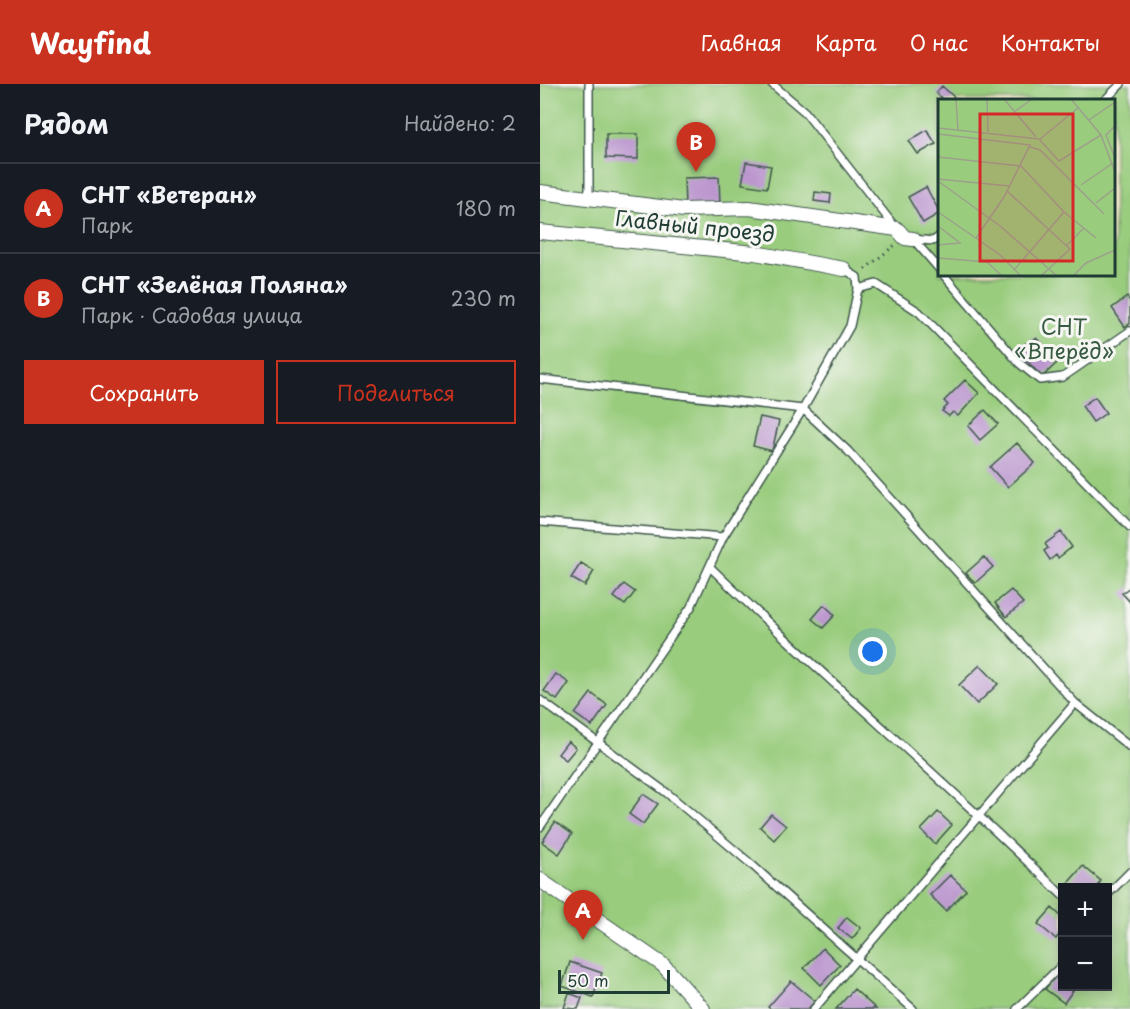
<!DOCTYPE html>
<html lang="ru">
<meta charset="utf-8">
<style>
:root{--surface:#171b24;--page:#242831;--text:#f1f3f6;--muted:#9ea1a6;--line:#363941;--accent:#c8321e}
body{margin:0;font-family:"Playpen Sans",sans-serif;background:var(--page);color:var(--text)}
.controls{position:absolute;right:18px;bottom:18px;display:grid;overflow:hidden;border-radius:0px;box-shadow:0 3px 15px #0003}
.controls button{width:54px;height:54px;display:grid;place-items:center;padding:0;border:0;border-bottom:2px solid var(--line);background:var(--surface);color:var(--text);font:30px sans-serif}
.scale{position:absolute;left:18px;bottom:15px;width:112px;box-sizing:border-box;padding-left:6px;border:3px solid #1f3d34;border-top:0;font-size:16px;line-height:21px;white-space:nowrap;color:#1f3d34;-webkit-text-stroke:4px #f6f6f2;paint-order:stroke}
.you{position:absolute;left:333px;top:568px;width:21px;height:21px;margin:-15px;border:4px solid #fff;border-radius:50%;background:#1a73e8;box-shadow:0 0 0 9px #1a73e833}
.badge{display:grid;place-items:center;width:39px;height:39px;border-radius:50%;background:var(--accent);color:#fff;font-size:20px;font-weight:700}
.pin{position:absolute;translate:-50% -50px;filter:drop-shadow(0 2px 3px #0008)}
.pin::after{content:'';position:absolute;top:32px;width:21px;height:18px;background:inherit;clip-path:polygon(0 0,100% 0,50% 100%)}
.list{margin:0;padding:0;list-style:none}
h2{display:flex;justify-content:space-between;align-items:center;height:78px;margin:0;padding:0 24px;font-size:26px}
h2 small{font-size:20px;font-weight:400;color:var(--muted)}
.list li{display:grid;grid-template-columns:39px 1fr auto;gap:18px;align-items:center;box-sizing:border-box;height:90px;padding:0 24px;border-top:2px solid var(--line)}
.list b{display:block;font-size:22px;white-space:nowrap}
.list p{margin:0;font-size:20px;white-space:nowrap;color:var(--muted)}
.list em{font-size:20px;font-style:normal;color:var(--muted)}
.actions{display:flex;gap:12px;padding:18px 24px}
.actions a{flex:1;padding:14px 0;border:2px solid var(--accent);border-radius:0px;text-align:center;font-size:21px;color:var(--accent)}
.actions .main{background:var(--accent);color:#fff}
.map{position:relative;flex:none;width:590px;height:925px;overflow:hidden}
header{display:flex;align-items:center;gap:36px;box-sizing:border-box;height:84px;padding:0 30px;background:var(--accent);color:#fff}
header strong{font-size:28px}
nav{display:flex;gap:33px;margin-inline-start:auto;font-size:21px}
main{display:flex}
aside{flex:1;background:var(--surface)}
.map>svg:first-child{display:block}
</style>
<header>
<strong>Wayfind</strong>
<nav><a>Главная</a><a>Карта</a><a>О нас</a><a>Контакты</a></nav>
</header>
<main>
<aside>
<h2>Рядом<small>Найдено: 2</small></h2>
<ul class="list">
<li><span class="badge">A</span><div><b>СНТ «Ветеран»</b><p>Парк</p></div><em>180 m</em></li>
<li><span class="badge">B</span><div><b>СНТ «Зелёная Поляна»</b><p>Парк · Садовая улица</p></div><em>230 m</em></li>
</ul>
<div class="actions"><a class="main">Сохранить</a><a>Поделиться</a></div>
</aside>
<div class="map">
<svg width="590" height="925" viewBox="0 0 590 925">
<rect width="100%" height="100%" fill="#f6f6f2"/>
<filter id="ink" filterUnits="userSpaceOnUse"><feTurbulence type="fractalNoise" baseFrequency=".0167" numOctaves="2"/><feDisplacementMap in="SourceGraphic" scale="12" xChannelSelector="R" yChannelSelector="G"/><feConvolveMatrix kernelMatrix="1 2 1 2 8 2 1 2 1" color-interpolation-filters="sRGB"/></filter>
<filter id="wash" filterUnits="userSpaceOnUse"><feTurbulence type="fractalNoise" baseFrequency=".008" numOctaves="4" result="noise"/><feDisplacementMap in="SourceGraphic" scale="24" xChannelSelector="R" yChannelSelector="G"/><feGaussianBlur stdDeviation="1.35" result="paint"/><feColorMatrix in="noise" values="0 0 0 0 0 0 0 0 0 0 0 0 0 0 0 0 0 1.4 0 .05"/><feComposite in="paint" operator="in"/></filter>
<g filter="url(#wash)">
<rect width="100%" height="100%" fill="#efe2c6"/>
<path fill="#99cc7d" stroke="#5c8458" stroke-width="1.5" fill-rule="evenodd" d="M0 0H590V925H0ZM400 16H574V190H400ZM522 804H568V902H522Z"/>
<g id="blocks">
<path fill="#bc97cf" d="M402 2 414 13 411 16H404L396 9Z
M387 46 396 60 378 70 369 57Z
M66 50H98V75L66 74Z
M206 78 231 82 227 104 202 100Z
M179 93 180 121 145 123 144 94Z
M386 103 400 129 383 139 368 113Z
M275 108 291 110 290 119 274 117Z
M587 213 590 217V240L585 243 572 224Z
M496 254 519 277 502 293 476 265Z
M425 296 439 309 418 332 413 328 409 332 402 327 408 321 404 317Z
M555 313 566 329 553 338 542 322Z
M445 326 458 340 440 356 428 342Z
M220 333 239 337 232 367 213 362Z
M477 359 495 379 468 403 450 383Z
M521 448 532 463 518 474 516 471 510 476 504 467 508 464 505 460Z
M444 473 453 483 435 499 426 489Z
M41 479 54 487 45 502 31 494Z
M84 500 95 508 85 521 74 513Z
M590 503V518L582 509Z
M471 506 483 519 466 533 455 519Z
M284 521 295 531 283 544 272 535Z
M440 581 458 600 437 620 419 601Z
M16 590 29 599 17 616 4 607Z
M51 609 67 621 52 642 35 630Z
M28 657 36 664 26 676 18 670Z
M103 710 118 720 103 740 89 730Z
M398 728 412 741 395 760 381 746Z
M231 730 246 742 234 756 220 743Z
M15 738 32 750 19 770 2 758Z
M543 782 561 797 556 804H533L528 799Z
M410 791 426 806 406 827 390 811Z
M512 824 522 833V847L516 855 498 840Z
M307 833 321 844 312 855 298 844Z
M283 864 300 881 281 901 264 884Z
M30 878 62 889 53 913 22 902Z
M518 889 522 892V902H536L524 919 505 905Z
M251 897 275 917 268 925H231L228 923Z
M314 905 336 925H296Z
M29 909 42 914 38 925 24 924Z"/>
</g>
</g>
<g filter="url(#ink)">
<use href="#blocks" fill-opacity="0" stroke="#3e564a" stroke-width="1.5"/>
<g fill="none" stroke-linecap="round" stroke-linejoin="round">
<defs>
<path id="service" d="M49 0V112
M232 0 265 28 355 143
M565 16 581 0
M373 155 400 186
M373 155 393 157 400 152
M403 190 479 279 500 296 523 293 590 247
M318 205 336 200 379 228 590 443
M0 295 263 325 308 367 535 619 590 663
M0 438 183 453
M170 483C285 595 408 699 522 811
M0 616 127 709 211 780 373 925
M0 743 151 523 183 453 263 325 310 242 318 205 317 193 304 185
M568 810 590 788
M568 854V855
M274 925 535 619
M477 925 522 881"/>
<path id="minor" d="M0 108 144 126 209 124 357 145 365 154 373 155
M0 148 215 169 304 185
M0 796 123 881 163 925"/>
</defs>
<use href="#service" stroke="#3e564a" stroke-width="10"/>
<use href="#minor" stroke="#3e564a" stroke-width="16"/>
<path stroke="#3e564a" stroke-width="3" stroke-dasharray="1.5 4.5" stroke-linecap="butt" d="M325 185 355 161"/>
<use href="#service" stroke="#fff" stroke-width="7"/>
<use href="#minor" stroke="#fff" stroke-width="14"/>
</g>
</g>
<g text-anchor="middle" stroke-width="6" stroke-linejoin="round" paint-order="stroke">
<g font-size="21" fill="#1f3d34" stroke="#f6f6f2">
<text transform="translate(155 143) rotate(6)" y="7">Главный проезд</text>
</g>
<g font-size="21" fill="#375a43" stroke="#f6f6f2">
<text x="524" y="251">СНТ<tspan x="524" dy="24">«Вперёд»</tspan></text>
</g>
</g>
<g transform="translate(398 15)">
<rect width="177" height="177" fill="#efe2c6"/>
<path d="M0 0H177V177H0Z" fill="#99cc7d"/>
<path fill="none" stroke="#9ca08c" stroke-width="1.5" d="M18 0 20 31M49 0 50 33M66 0 98 38M133 0 163 36 177 73M76 13 94 0M151 21 177 3M177 27 168 36 177 59M0 29 101 40M0 35 92 46 66 98 38 139M101 40 121 62 163 36M102 40 140 9M92 48 102 51 166 115M0 58 83 67 126 113 158 139M0 80 71 87M0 82 62 127 119 177M143 86 175 64M69 92 132 150 103 177M158 104 177 89M0 113 61 155 83 177M0 127 22 144 0 146M128 147 146 129M0 159 49 163 64 177M76 171 126 113M135 177 148 164 177 151"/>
<path fill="#d62828" fill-opacity="0.15" stroke="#d62828" stroke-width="3" d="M42 15H135V162H42Z"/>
<rect width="177" height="177" fill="none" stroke="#1f3d34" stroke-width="3"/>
</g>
</svg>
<div class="controls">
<button>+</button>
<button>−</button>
</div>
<div class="scale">50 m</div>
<div class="you"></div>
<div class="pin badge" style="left:43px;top:856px">A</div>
<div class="pin badge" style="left:156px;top:88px">B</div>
</div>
</main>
